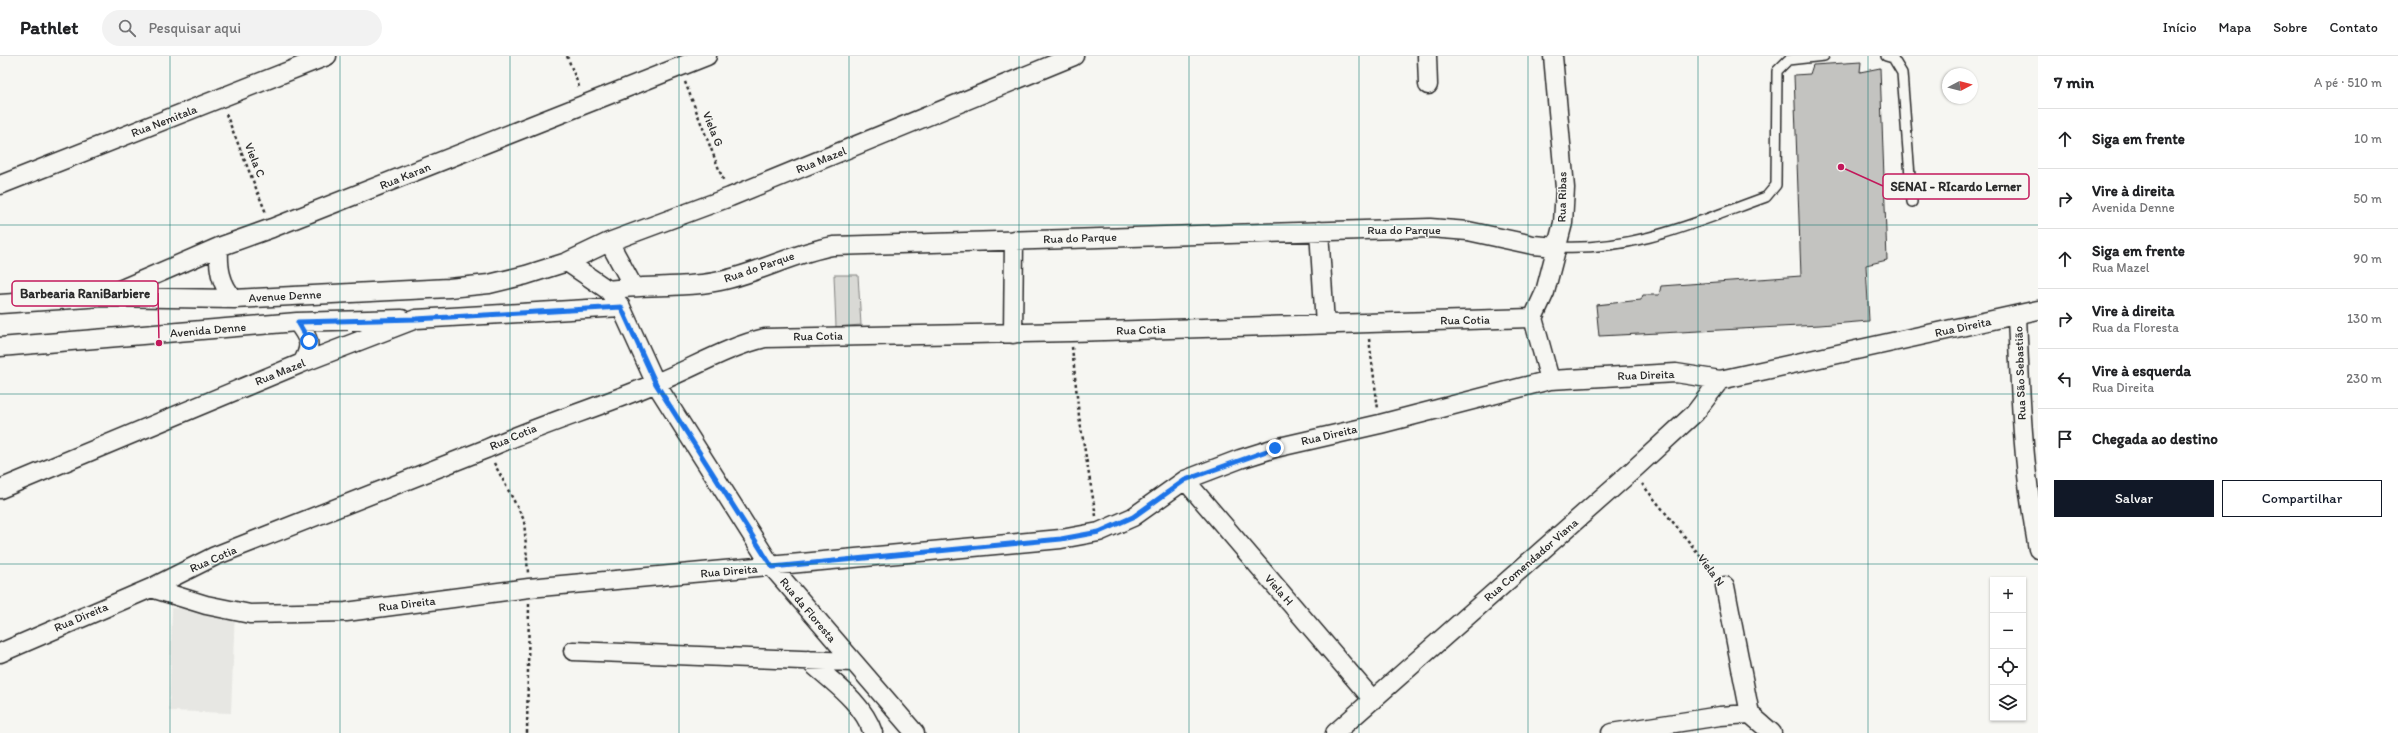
<!DOCTYPE html>
<html lang="pt">
<meta charset="utf-8">
<style>
:root{--surface:#fff;--page:#f2f2f2;--text:#202124;--muted:#757577;--line:#e0e0e0;--accent:#111827}
body{margin:0;font-family:Itim,sans-serif;background:var(--page);color:var(--text)}
.controls{position:absolute;right:12px;bottom:12px;display:grid;overflow:hidden;border-radius:0px;box-shadow:0 1px 3px #0004}
.controls button{width:36px;height:36px;display:grid;place-items:center;padding:0;border:0;border-bottom:1px solid var(--line);background:var(--surface);color:var(--text);font:20px sans-serif}
.compass{position:absolute;left:1942px;top:12px;width:36px;height:36px;border-radius:50%;background:var(--surface);box-shadow:0 1px 3px #0004;rotate:83deg}
.stop{position:absolute;width:12px;height:12px;margin:-9px;border:3px solid #1a73e8;border-radius:50%;background:#fff}
.stop.end{background:#1a73e8;border-color:#fff;box-shadow:0 1px 4px #0008}
.list{margin:0;padding:0;list-style:none}
h2{display:flex;justify-content:space-between;align-items:center;height:52px;margin:0;padding:0 16px;font-size:17px}
h2 small{font-size:13px;font-weight:400;color:var(--muted)}
.list li{display:grid;grid-template-columns:26px 1fr auto;gap:12px;align-items:center;box-sizing:border-box;height:60px;padding:0 16px;border-top:1px solid var(--line)}
.list b{display:block;font-size:15px;white-space:nowrap}
.list p{margin:0;font-size:13px;white-space:nowrap;color:var(--muted)}
.list em{font-size:13px;font-style:normal;color:var(--muted)}
.actions{display:flex;gap:8px;padding:12px 16px}
.actions a{flex:1;padding:9px 0;border:1px solid var(--accent);border-radius:0px;text-align:center;font-size:14px;color:var(--accent)}
.actions .main{background:var(--accent);color:#fff}
.icon{flex:none;width:22px;height:22px;fill:none;stroke:currentColor;stroke-width:2;stroke-linecap:round;stroke-linejoin:round}
.map{position:relative;flex:none;width:2038px;height:677px;overflow:hidden}
header{display:flex;align-items:center;gap:24px;box-sizing:border-box;height:56px;padding:0 20px;background:var(--surface);border-bottom:1px solid var(--line)}
header strong{font-size:19px}
nav{display:flex;gap:22px;margin-inline-start:auto;font-size:14px}
.search{width:280px;height:36px;background:var(--page);display:flex;align-items:center;gap:10px;box-sizing:border-box;padding:0 14px;border-radius:22px;color:var(--muted);font-size:15px}
main{display:flex}
aside{flex:1;background:var(--surface)}
.map>svg:first-child{display:block}
</style>
<header>
<strong>Pathlet</strong>
<div class="search"><svg class="icon" aria-label="search" viewBox="0 0 24 24"><circle cx="10" cy="10" r="6"/><path d="M15 15l6 6"/></svg>Pesquisar aqui</div>
<nav><a>Início</a><a>Mapa</a><a>Sobre</a><a>Contato</a></nav>
</header>
<main>
<div class="map">
<svg width="2038" height="677" viewBox="0 0 2038 677">
<rect width="100%" height="100%" fill="#f6f6f2"/>
<filter id="ink" filterUnits="userSpaceOnUse"><feTurbulence type="fractalNoise" baseFrequency=".025" numOctaves="2"/><feDisplacementMap in="SourceGraphic" scale="8" xChannelSelector="R" yChannelSelector="G"/><feConvolveMatrix kernelMatrix="1 2 1 2 8 2 1 2 1" color-interpolation-filters="sRGB"/></filter>
<g filter="url(#ink)">
<path fill="#e7e7e3" d="M172 552 235 554 231 657 169 655Z"/>
<path fill="#d9d9d5" stroke="#828280" d="M834 219H858L861 269 836 271Z"/>
<path fill="#c3c3c0" stroke="#2b2b2b" d="M1861 6 1860 16 1880 12 1887 204 1866 209 1869 265 1820 269 1599 280 1596 249 1641 244 1643 239H1659L1661 230 1801 220 1794 19 1810 18 1813 9Z"/>
<g fill="none" stroke-linecap="round" stroke-linejoin="round">
<defs>
<path id="service" d="M1886 0 1893 2 1902 17 1912 146
M1557 191C1635 195 1694 167 1766 141L1776 129 1777 15 1788 4 1824 0"/>
<path id="minor" d="M1427 0 1428 29
M0 129 327 0
M1319 175 1325 268
M609 186 633 230
M219 191C218 211 220 228 234 243
M567 206 608 234 621 251 656 328 772 511 915 677
M608 234C645 228 684 233 720 225 759 217 793 197 833 190L1430 172 1468 175 1533 189 1557 191
M108 239 219 191 272 172 707 0
M0 248 103 241 234 243 449 232 489 228 526 219 567 206 609 186 730 141 1074 0
M2017 259C2020 338 2023 415 2038 493
M297 266C309 282 313 289 302 307
M1013 278 1014 184
M0 291 297 266 402 263
M1550 324 1533 262 1545 236 1563 167 1565 132 1553 0
M1185 424 1373 644
M0 433 302 307 416 263 621 251
M1725 530 1750 658
M151 532 215 500 486 393C542 368 600 351 656 327 693 312 727 291 765 282L1071 276 1533 262
M573 595 852 606
M0 597 151 532 206 549 250 558 346 556 529 532 1061 483 1099 476 1133 461 1185 424 1240 403 1275 392 1380 368 1550 324 1676 317 1720 324 2038 254
M808 604C831 625 863 646 873 677
M1335 677 1632 415 1695 357 1720 324
M1611 677 1720 660 1750 658 1772 677"/>
</defs>
<use href="#service" stroke="#2b2b2b" stroke-width="12"/>
<use href="#minor" stroke="#2b2b2b" stroke-width="21"/>
<path stroke="#2b2b2b" stroke-width="2.5" stroke-dasharray="3 3" stroke-linecap="butt" d="M567 0 580 33
M685 26 724 126
M226 58 266 157
M1369 283 1378 353
M1072 291 1079 360 1096 460
M494 407 524 464 528 517
M1642 428 1715 518
M527 677 529 548"/>
<use href="#service" stroke="#f6f6f2" stroke-width="9"/>
<use href="#minor" stroke="#f6f6f2" stroke-width="18"/>
</g>
</g>
<g fill="none" stroke-linecap="round" stroke-linejoin="round" filter="url(#ink)">
<path stroke="#1a73e8" stroke-width="5" d="M309 285 298 266 416 263 621 251 656 328 772 511 1061 483 1099 476 1133 461 1185 424 1275 392"/>
</g>
<path fill="none" stroke="#0f766e" stroke-width="1" stroke-opacity="0.55" d="M170 0V677M340 0V677M510 0V677M679 0V677M849 0V677M1019 0V677M1189 0V677M1359 0V677M1528 0V677M1698 0V677M1868 0V677M0 169H2038M0 338H2038M0 508H2038"/>
<g text-anchor="middle" stroke-width="3" stroke-linejoin="round" paint-order="stroke">
<g font-size="12" fill="#2b2b2b" stroke="#f6f6f2">
<text transform="translate(164 65) rotate(-21)" y="4">Rua Nemitala</text>
<text transform="translate(713 73) rotate(68)" y="4">Viela G</text>
<text transform="translate(255 104) rotate(68)" y="4">Viela C</text>
<text transform="translate(821 104) rotate(-22)" y="4">Rua Mazel</text>
<text transform="translate(405 120) rotate(-22)" y="4">Rua Karan</text>
<text transform="translate(1562 141) rotate(-89)" y="4">Rua Ribas</text>
<text x="1404" y="178">Rua do Parque</text>
<text transform="translate(1080 182) rotate(-2)" y="4">Rua do Parque</text>
<text transform="translate(759 211) rotate(-19)" y="4">Rua do Parque</text>
<text transform="translate(285 240) rotate(-3)" y="4">Avenue Denne</text>
<text transform="translate(1465 264) rotate(-1)" y="4">Rua Cotia</text>
<text transform="translate(1963 271) rotate(-12)" y="4">Rua Direita</text>
<text transform="translate(208 274) rotate(-5)" y="4">Avenida Denne</text>
<text transform="translate(1141 274) rotate(-2)" y="4">Rua Cotia</text>
<text transform="translate(818 280) rotate(-1)" y="4">Rua Cotia</text>
<text transform="translate(280 316) rotate(-22)" y="4">Rua Mazel</text>
<text transform="translate(2020 317) rotate(-92)" y="4">Rua São Sebastião</text>
<text transform="translate(1646 319) rotate(-2)" y="4">Rua Direita</text>
<text transform="translate(1329 379) rotate(-13)" y="4">Rua Direita</text>
<text transform="translate(513 381) rotate(-23)" y="4">Rua Cotia</text>
<text transform="translate(213 503) rotate(-24)" y="4">Rua Cotia</text>
<text transform="translate(1531 504) rotate(-41)" y="4">Rua Comendador Viana</text>
<text transform="translate(1711 514) rotate(53)" y="4">Viela N</text>
<text transform="translate(729 515) rotate(-5)" y="4">Rua Direita</text>
<text transform="translate(1279 534) rotate(49)" y="4">Viela H</text>
<text transform="translate(407 548) rotate(-7)" y="4">Rua Direita</text>
<text transform="translate(808 554) rotate(50)" y="4">Rua da Floresta</text>
<text transform="translate(81 561) rotate(-23)" y="4">Rua Direita</text>
</g>
</g>
<path fill="none" stroke="#c2185b" stroke-width="1.5" d="M1841 111L1883 130M159 287L158 237"/>
<g fill="#c2185b" stroke="#f6f6f2" stroke-width="1.5">
<circle cx="1841" cy="111" r="4"/>
<circle cx="159" cy="287" r="4"/>
</g>
<g fill="#f6f6f2" stroke="#c2185b" stroke-width="1.5">
<rect x="1883" y="118" width="146" height="25" rx="4"/>
<rect x="12" y="225" width="146" height="25" rx="4"/>
</g>
<g font-size="13" text-anchor="middle" font-weight="bold" fill="#2b2b2b">
<text x="1956" y="135">SENAI - RIcardo Lerner</text>
<text x="85" y="242">Barbearia RaniBarbiere</text>
</g>
</svg>
<div class="controls">
<button>+</button>
<button>−</button>
<button><svg class="icon" aria-label="locate" viewBox="0 0 24 24"><circle cx="12" cy="12" r="6"/><path d="M12 2v4M12 18v4M2 12h4M18 12h4"/></svg></button>
<button><svg class="icon" aria-label="layers" viewBox="0 0 24 24"><path d="M12 4l9 5-9 5-9-5zM3 14l9 5 9-5"/></svg></button>
</div>
<svg class="compass" viewBox="-18 -18 36 36"><path d="M0-13l5 13h-10z" fill="#e53935"/><path d="M0 13l5-13h-10z" fill="#757577"/></svg>
<div class="stop" style="left:309px;top:285px"></div>
<div class="stop end" style="left:1275px;top:392px"></div>
</div>
<aside>
<h2>7 min<small>A pé · 510 m</small></h2>
<ul class="list">
<li><svg class="icon" aria-label="ahead" viewBox="0 0 24 24"><path d="M12 20V5M6 11l6-6 6 6"/></svg><div><b>Siga em frente</b></div><em>10 m</em></li>
<li><svg class="icon" aria-label="right" viewBox="0 0 24 24"><path d="M7 20v-9h11M14 6l5 5-5 5"/></svg><div><b>Vire à direita</b><p>Avenida Denne</p></div><em>50 m</em></li>
<li><svg class="icon" aria-label="ahead" viewBox="0 0 24 24"><path d="M12 20V5M6 11l6-6 6 6"/></svg><div><b>Siga em frente</b><p>Rua Mazel</p></div><em>90 m</em></li>
<li><svg class="icon" aria-label="right" viewBox="0 0 24 24"><path d="M7 20v-9h11M14 6l5 5-5 5"/></svg><div><b>Vire à direita</b><p>Rua da Floresta</p></div><em>130 m</em></li>
<li><svg class="icon" aria-label="left" viewBox="0 0 24 24"><path d="M17 20v-9H6M10 6l-5 5 5 5"/></svg><div><b>Vire à esquerda</b><p>Rua Direita</p></div><em>230 m</em></li>
<li><svg class="icon" aria-label="arrive" viewBox="0 0 24 24"><path d="M6 21V4h12l-3 4 3 4H6"/></svg><div><b>Chegada ao destino</b></div></li>
</ul>
<div class="actions"><a class="main">Salvar</a><a>Compartilhar</a></div>
</aside>
</main>
